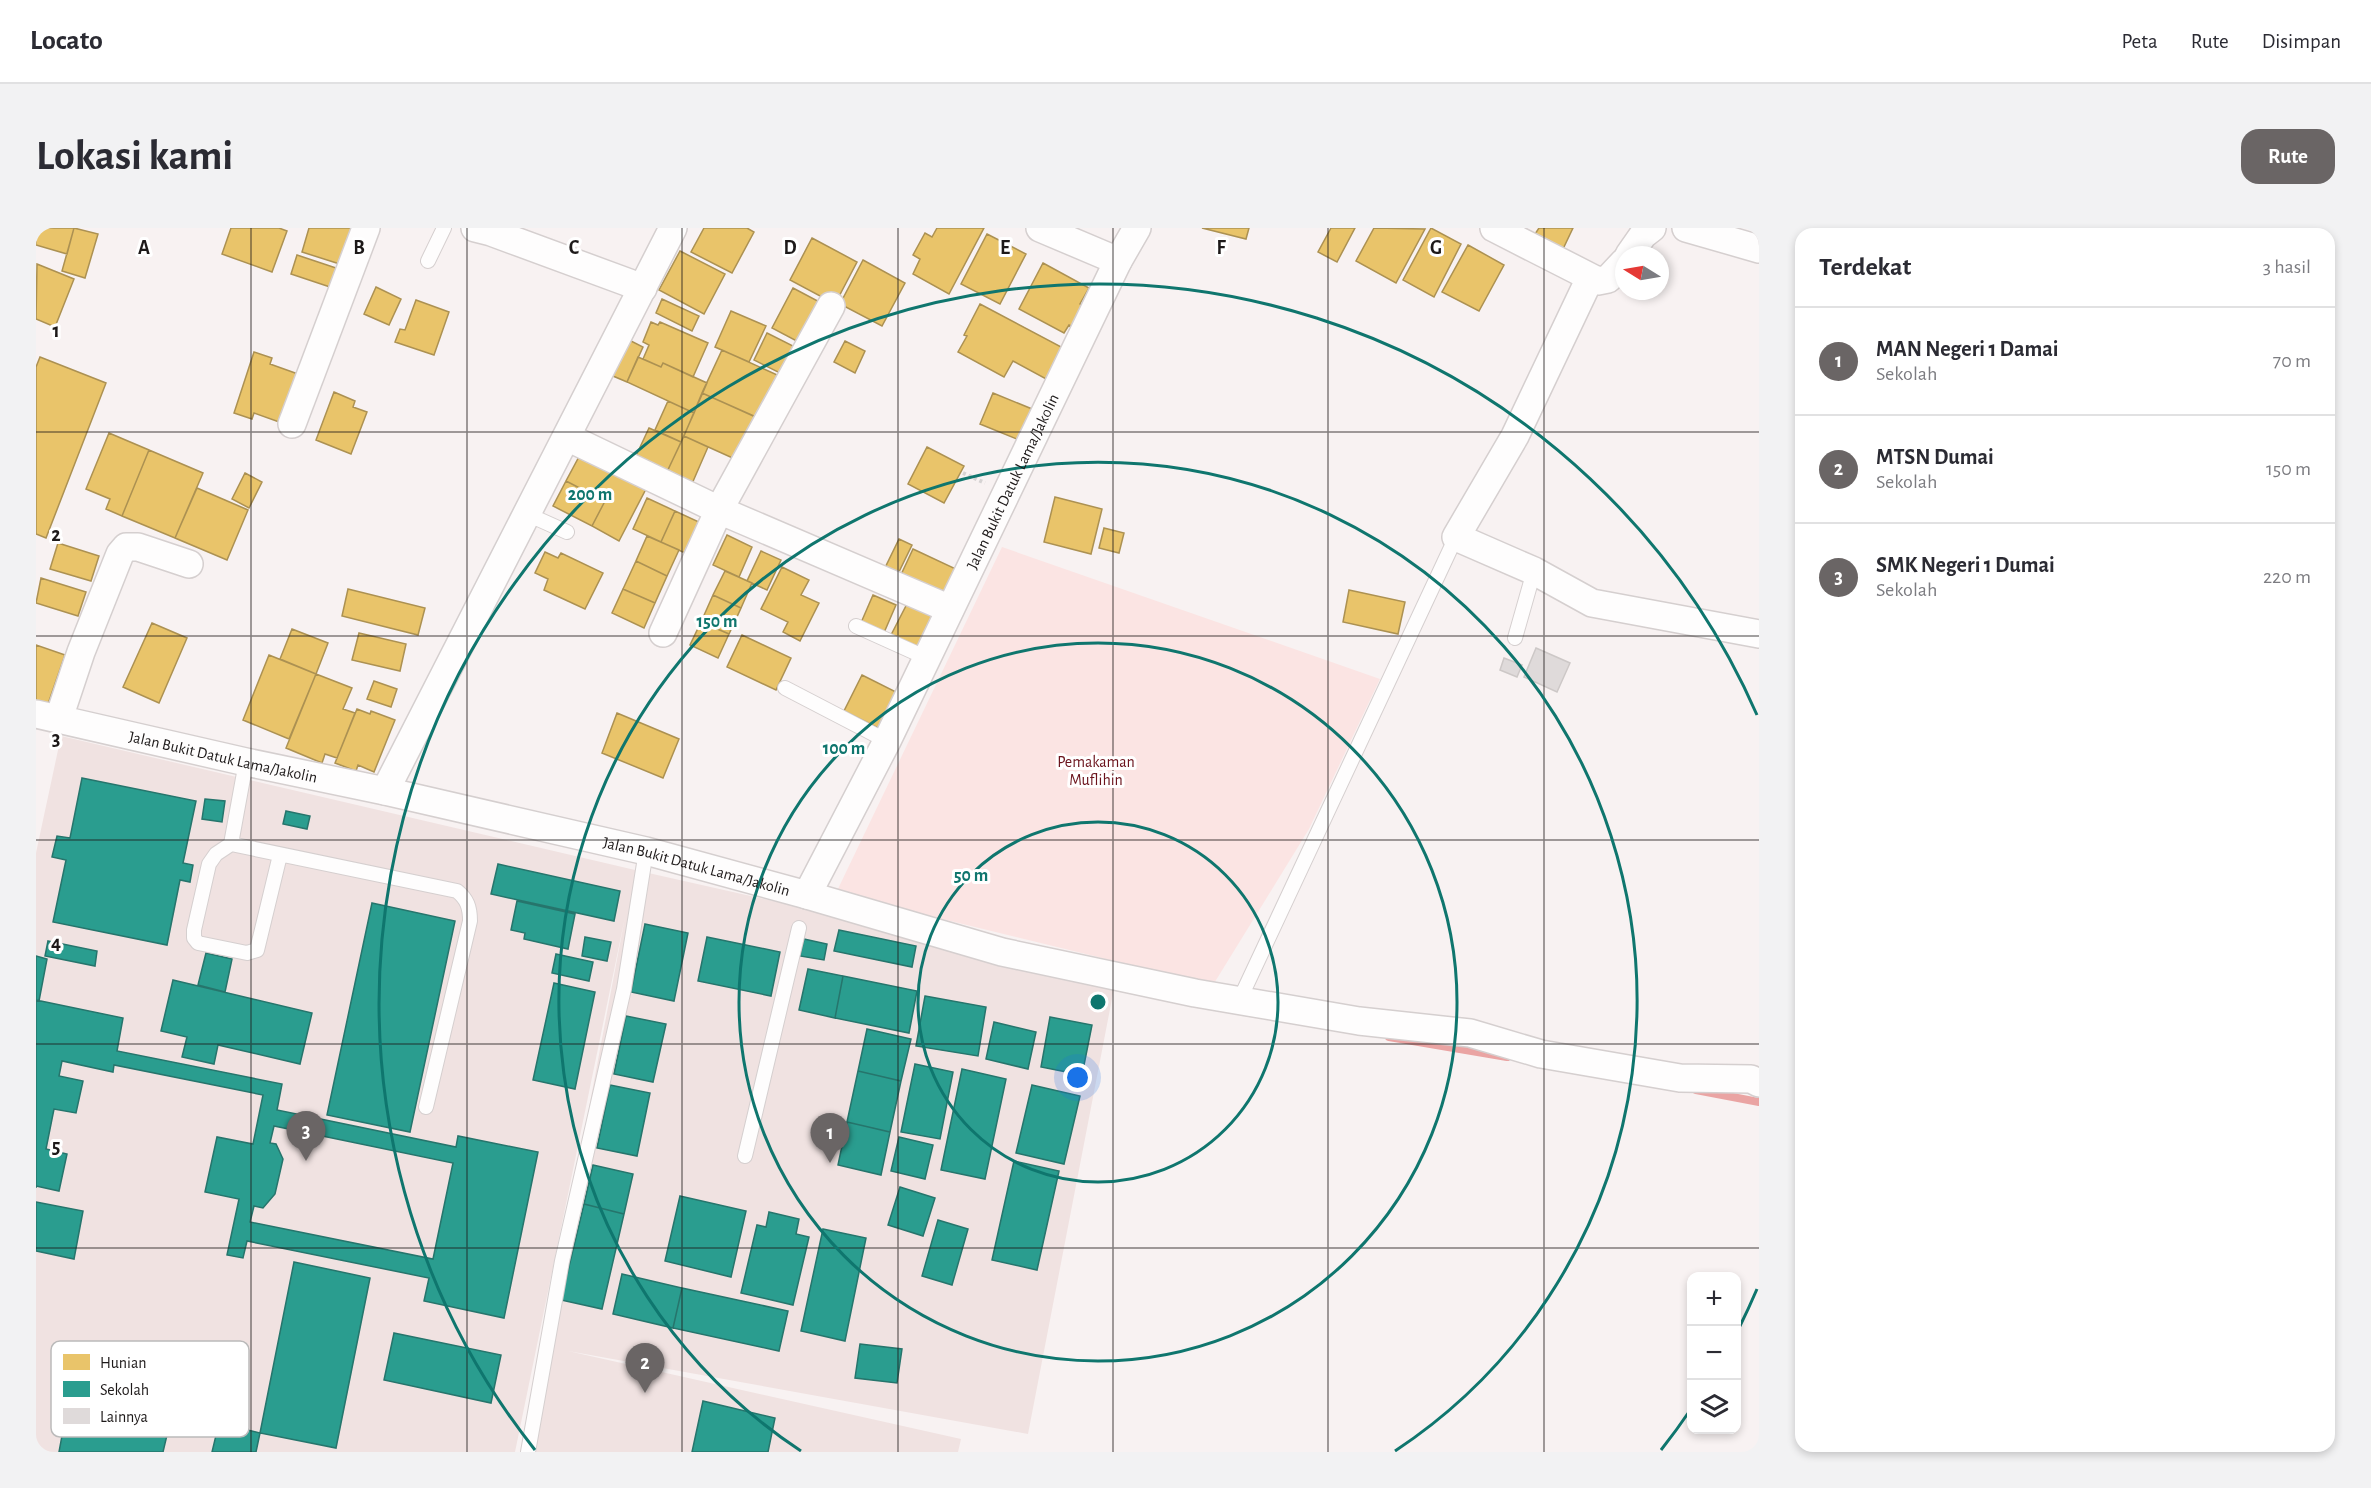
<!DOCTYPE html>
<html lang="id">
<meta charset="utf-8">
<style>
:root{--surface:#fff;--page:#f2f2f3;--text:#2b2b33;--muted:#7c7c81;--line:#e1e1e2;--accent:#6a6565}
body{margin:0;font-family:"Alegreya Sans",sans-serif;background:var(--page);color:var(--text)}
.controls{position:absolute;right:18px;bottom:18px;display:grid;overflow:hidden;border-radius:12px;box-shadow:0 3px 9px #0003}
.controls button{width:54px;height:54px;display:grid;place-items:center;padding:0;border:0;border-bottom:2px solid var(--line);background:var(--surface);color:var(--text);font:30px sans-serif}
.compass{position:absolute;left:1579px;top:18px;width:54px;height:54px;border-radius:50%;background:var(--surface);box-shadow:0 3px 9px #0003;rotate:281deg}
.you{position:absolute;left:1042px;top:850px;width:21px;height:21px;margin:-15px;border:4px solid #fff;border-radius:50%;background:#1a73e8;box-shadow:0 0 0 9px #1a73e833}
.badge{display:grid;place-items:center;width:39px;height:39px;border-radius:50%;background:var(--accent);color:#fff;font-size:20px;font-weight:700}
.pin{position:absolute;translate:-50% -50px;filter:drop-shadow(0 2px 3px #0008)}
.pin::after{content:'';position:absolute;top:32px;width:21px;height:18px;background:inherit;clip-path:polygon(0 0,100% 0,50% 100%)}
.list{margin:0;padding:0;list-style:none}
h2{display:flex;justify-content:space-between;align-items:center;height:78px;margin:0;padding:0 24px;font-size:26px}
h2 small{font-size:20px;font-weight:400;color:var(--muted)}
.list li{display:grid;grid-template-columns:39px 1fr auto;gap:18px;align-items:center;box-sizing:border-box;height:108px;padding:0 24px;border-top:2px solid var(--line)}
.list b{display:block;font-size:22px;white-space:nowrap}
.list p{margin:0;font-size:20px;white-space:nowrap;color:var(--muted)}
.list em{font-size:20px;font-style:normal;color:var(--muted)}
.icon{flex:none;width:33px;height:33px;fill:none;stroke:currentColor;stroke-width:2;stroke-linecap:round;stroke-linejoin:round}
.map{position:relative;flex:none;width:1723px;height:1224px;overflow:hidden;border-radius:18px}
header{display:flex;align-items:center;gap:36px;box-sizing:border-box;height:84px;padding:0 30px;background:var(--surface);border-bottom:2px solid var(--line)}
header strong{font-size:28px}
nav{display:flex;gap:33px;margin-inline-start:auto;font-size:21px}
.intro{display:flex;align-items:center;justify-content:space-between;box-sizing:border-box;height:144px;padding:0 36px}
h1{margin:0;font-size:42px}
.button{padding:15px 27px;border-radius:18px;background:var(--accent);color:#fff;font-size:21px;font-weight:700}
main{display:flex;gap:36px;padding:0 36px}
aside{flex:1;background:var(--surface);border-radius:18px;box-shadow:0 3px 9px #0003}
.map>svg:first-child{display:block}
</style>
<header>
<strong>Locato</strong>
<nav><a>Peta</a><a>Rute</a><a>Disimpan</a></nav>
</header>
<div class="intro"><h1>Lokasi kami</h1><a class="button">Rute</a></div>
<main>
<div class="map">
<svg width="1723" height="1224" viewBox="0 0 1723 1224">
<rect width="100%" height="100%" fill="#f8f2f2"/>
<path fill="#f0e2e1" d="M25 508 599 642 1080 750 992 1206 532 1123 925 1211 922 1224H488L589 689 479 1224H0V625Z"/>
<path fill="#fbe4e3" d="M966 319 1344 451 1273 601 1177 757 800 665Z"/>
<path fill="#e9c46a" stroke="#ac9152" stroke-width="1.5" d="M0 0H38L31 26 0 17Z
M38 0 62 6 49 50 26 43Z
M195 0H243L251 3 236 44 186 26Z
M273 0H322L310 38 266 24Z
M668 0H711L718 4 696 45 655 24Z
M901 0H948L913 66 877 46 884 31 877 27 889 5 896 9Z
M1166 0H1213L1210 11Z
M1295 0H1319L1301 34 1282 24Z
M1338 0 1389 1 1360 55 1320 33Z
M1395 0 1425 16 1398 69 1367 52Z
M1503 0H1537L1527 21 1499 6Z
M951 6 990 26 964 76 925 56Z
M776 10 821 34 799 76 754 52Z
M1432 17 1468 37 1443 83 1406 64Z
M644 23 689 46 668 86 623 62Z
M261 27 306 42 300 61 255 46Z
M827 32 869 55 846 98 804 76Z
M1007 35 1053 60 1044 76 1053 80 1042 101 1033 97 1028 105 983 81Z
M1 36 38 51 19 99 0 91Z
M340 59 365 71 353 97 328 86Z
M757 60 793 79 772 119 736 100Z
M626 71 663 88 656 103 620 85Z
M380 72 413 84 398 127 359 114 364 101 369 102Z
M944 76 1029 121 1012 152 977 133 968 149 922 124 931 108 928 107Z
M695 83 730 98 713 134 679 119Z
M615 94 622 97 624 94 672 115 657 149 627 135 625 139 607 131 613 117 607 114Z
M731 105 761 120 748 147 718 132Z
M593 112 607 119 591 154 577 148Z
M809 113 829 123 819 145 798 134Z
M686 122 748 150 728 193 666 165Z
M218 124 236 130 234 136 262 146 246 195 218 185 216 191 198 185Z
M4 129 70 155 10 310 0 306V139Z
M602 129 625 139 627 135 671 155 658 185 591 154Z
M298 164 319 173 317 179 331 184 315 226 280 212Z
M666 165 720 189 701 232 648 208Z
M957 165 1001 183 988 214 944 196Z
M632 173 658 185 645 214 619 202Z
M613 200 645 214 630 246 598 232Z
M73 205 113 222 86 288 70 281 74 271 50 261Z
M648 208 672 219 655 258 630 246Z
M891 219 928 238 908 275 872 256Z
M113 222 167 245 139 310 86 288Z
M545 225 611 259 583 313 556 298 569 273 530 253Z
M209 245 226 254 213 280 196 271Z
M530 253 569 273 556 298 517 278Z
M161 260 212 282 191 332 139 310Z
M1019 269 1066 281 1055 326 1008 314Z
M611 270 639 283 625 314 597 301Z
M639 283 663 294 649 325 625 314Z
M1068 300 1088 305 1083 325 1063 320Z
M691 307 716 319 703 349 677 337Z
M611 308 643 322 631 348 600 333Z
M863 311 876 317 859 352 846 346Z
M22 315 63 328 55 353 14 341Z
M877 321 922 342 908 373 863 351Z
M725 323 745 332 731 362 711 353Z
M509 324 522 330 525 325 567 345 549 381 508 362 512 351 499 345Z
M600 333 631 348 619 375 587 361Z
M746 339 773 352 765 367 783 375 764 413 747 404 752 394 725 381Z
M689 343 716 355 705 380 677 367Z
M5 350 50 364 42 388 0 375Z
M312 361 389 380 382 407 306 388Z
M587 361 619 375 608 400 576 385Z
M1313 362 1369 374 1362 406 1307 394Z
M677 367 705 380 693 406 665 394Z
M837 367 860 377 847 407 824 397Z
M874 370 902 385 882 424 854 409Z
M665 394 693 406 682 430 654 417Z
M116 395 151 410 123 475 87 459Z
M256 401 292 415 280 446 244 431Z
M323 405 370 416 364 443 316 432Z
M706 407 755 430 740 462 691 439Z
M0 417 29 427 11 479 0 475Z
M233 427 280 446 253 511 207 492Z
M280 446 316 460 307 481 319 485 301 530 289 526 286 535 250 520Z
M826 447 862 465 844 501 808 483Z
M338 453 361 461 355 479 331 471Z
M321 481 334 486 335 483 359 492 338 544 322 537 320 543 299 535Z
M581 485 643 511 627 550 566 525Z"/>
<path fill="#2a9d8f" stroke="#26756c" stroke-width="1.5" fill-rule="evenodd" d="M46 550 160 573 147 635 157 637 154 654 144 652 131 717 17 694 30 632 16 629 21 608 34 610Z
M169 571 189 573 186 594 166 591Z
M250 583 274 588 271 601 247 596Z
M462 636 584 663 578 693 455 666Z
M481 673 539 686 532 721 488 711 489 705 475 702Z
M336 675 419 693 374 904 291 887Z
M609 696 652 705 638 773 595 764Z
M803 702 880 718 876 739 798 723Z
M549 709 575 714 571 733 546 728Z
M671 709 744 724 735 768 662 753Z
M768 711 791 716 788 732 764 728Z
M12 713 61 723 59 738 9 728Z
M170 725 196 731 189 764 162 757Z
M520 726 557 734 553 753 516 745Z
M0 728 11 731 3 773 0 772Z
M772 741 807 748 799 790 763 782Z
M807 748 881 763 873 805 799 790Z
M137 752 276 785 264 836 182 817 178 836 146 829 151 809 125 803Z
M518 755 559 764 539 861 497 852Z
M889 768 950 779 942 828 880 818Z
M0 772 87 790 81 823 246 856 241 882 420 919 422 908 502 924 468 1090 388 1073 393 1050 211 1013 207 1030 191 1027 203 971 169 964 181 909 217 916 227 867 78 837 77 844 26 833 23 848 47 853 40 885 18 881 10 921 31 926 23 963 0 958V960ZM238 898 417 935 397 1031 214 994 218 978 227 980 239 966 247 931 240 916 234 915Z
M590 788 630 796 617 854 578 846Z
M1014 789 1056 797 1046 847 1005 839Z
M958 794 1000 804 992 841 950 831Z
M831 801 875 811 865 853 822 843Z
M879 836 917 844 904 911 865 904Z
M926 841 970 851 949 951 905 942Z
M822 843 865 853 854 904 811 894Z
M574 857 614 865 601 928 561 920Z
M996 857 1044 868 1028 936 980 925Z
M811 894 854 904 845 947 802 937Z
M863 909 897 917 889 951 855 943Z
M978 933 1023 943 1001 1042 956 1032Z
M557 937 597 946 588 986 548 976Z
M864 959 899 970 887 1008 852 997Z
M644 968 710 983 695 1049 629 1033Z
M0 974 47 983 38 1031 0 1023Z
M548 976 588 986 566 1081 525 1072Z
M733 984 763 991 760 1006 773 1009 757 1077 705 1065 721 997 730 999Z
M902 992 932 1001 916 1057 886 1048Z
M787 1001 830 1010 809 1113 765 1103Z
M258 1034 334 1050 300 1220 224 1205Z
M586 1046 646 1060 637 1100 577 1086Z
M646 1060 752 1083 743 1123 637 1100Z
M358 1105 465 1127 455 1175 348 1152Z
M824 1116 866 1121 861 1155 819 1150Z
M667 1173 739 1190 732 1224H656Z
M30 1186 131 1207 127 1224H23Z
M183 1195 224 1205 220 1224H176Z"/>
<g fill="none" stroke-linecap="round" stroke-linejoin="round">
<path stroke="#eaa4a3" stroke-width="8" d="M1353 809 1471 829
M1660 862 1723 874"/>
</g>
<path fill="#dfdada" stroke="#cdc8c7" stroke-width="1.5" d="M1500 420 1534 435 1521 464 1488 449Z
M1468 430 1486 437 1481 449 1464 442Z"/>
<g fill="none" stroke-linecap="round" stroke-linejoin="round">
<defs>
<path id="service" d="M392 33 408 0
M491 286 531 304
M820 398 891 430
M1479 410 1498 343
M749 460 851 513
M210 534 195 616 180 626 173 636 158 702V710L162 715 211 725 221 722 244 627
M195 616 421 663C431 671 434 679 434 693L390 879
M1203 773 1420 309
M709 928 763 700
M492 1224 526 1033 588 761 610 623"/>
<g id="minor">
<path d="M439 0 455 4 607 60"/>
<path d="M1004 0 1082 33"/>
<path d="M1458 0 1562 53 1572 51 1588 34"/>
<path d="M1650 0 1723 21"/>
<path d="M1593 27 1607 7 1616 0"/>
<path d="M1554 50 1479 208 1420 309 1498 343 1556 375 1723 406"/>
<path d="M256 196 330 0"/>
<path d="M531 209 683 282 914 381"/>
<path d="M627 405 683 282 795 78"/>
<path id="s1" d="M0 486 210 534 349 563 610 623 771 667 851 513 1082 33 1101 0"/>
<path d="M23 490 45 424 84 326 90 319H102L153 336"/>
<path d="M349 563 637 0"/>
<path d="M771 667 966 724 1159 765 1323 793 1434 805 1505 826 1644 850 1715 851 1723 855"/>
</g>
</defs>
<use href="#service" stroke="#d5cfcf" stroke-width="16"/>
<use href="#minor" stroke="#d5cfcf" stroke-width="30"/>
<path stroke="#d6d3d3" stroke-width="4" stroke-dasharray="3 3" stroke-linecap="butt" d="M927 245 949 255"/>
<use href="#service" stroke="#fefdfd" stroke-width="14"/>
<use href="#minor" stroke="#fefdfd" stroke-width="27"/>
</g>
<path fill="none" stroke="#1d1919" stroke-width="1.5" stroke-opacity="0.55" d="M215 0V1224M431 0V1224M646 0V1224M862 0V1224M1077 0V1224M1292 0V1224M1508 0V1224M0 204H1723M0 408H1723M0 612H1723M0 816H1723M0 1020H1723"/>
<g fill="none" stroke="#0f766e" stroke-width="3">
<circle cx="1062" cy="774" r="180"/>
<circle cx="1062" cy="774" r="359"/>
<path d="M765 1223A539 539 0 1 1 1359 1223"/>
<path d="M1721 1061A719 719 0 0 1 1703 1100M1655 1181A719 719 0 0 1 1625 1222M499 1222A719 719 0 1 1 1721 487"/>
</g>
<g text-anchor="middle" stroke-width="6" stroke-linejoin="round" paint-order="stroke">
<g font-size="16" fill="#1d1919" stroke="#fff">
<text dy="6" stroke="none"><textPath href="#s1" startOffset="1254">Jalan Bukit Datuk Lama/Jakolin</textPath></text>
<text dy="6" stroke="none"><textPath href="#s1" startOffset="192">Jalan Bukit Datuk Lama/Jakolin</textPath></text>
<text dy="6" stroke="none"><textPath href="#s1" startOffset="678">Jalan Bukit Datuk Lama/Jakolin</textPath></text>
</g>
<g font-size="16" fill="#6b131c" stroke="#fff">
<text x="1060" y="539">Pemakaman<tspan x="1060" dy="18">Muflihin</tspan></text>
</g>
</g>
<rect x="15" y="1113" width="198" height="96" rx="9" fill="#fff" stroke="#bbbaba" stroke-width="1.5"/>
<rect x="27" y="1126" width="27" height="16" fill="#e9c46a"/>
<rect x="27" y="1153" width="27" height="16" fill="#2a9d8f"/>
<rect x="27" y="1180" width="27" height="16" fill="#dfdada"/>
<g font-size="16" fill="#1d1919">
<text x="64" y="1140">Hunian</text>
<text x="64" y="1167">Sekolah</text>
<text x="64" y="1194">Lainnya</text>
</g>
<g font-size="20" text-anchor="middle" font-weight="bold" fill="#1d1919" stroke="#fff" stroke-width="6" stroke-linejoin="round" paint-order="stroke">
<text x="108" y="26">A</text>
<text x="323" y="26">B</text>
<text x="538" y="26">C</text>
<text x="754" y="26">D</text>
<text x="969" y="26">E</text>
<text x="1185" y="26">F</text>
<text x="1400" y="26">G</text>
<text x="20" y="109">1</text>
<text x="20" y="313">2</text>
<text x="20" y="517">3</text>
<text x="20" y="721">4</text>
<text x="20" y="925">5</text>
</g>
<circle cx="1062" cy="774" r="9" fill="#0f766e" stroke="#fff" stroke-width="3"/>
<g font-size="18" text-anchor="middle" font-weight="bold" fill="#0f766e" stroke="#fff" stroke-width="6" stroke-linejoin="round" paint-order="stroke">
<text x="554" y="272">200 m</text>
<text x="681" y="399">150 m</text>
<text x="808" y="526">100 m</text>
<text x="935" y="653">50 m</text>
</g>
</svg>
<div class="controls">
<button>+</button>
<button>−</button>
<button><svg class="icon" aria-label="layers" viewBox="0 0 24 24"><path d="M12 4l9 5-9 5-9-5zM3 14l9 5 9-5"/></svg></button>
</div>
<svg class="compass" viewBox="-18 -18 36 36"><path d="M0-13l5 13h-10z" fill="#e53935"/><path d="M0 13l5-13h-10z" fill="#7c7c81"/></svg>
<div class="you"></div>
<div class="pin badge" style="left:794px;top:935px">1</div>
<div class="pin badge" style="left:609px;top:1165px">2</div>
<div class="pin badge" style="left:270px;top:933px">3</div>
</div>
<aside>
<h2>Terdekat<small>3 hasil</small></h2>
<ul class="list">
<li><span class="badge">1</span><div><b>MAN Negeri 1 Damai</b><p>Sekolah</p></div><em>70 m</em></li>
<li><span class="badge">2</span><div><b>MTSN Dumai</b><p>Sekolah</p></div><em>150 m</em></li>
<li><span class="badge">3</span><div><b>SMK Negeri 1 Dumai</b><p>Sekolah</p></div><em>220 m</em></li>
</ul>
</aside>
</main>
